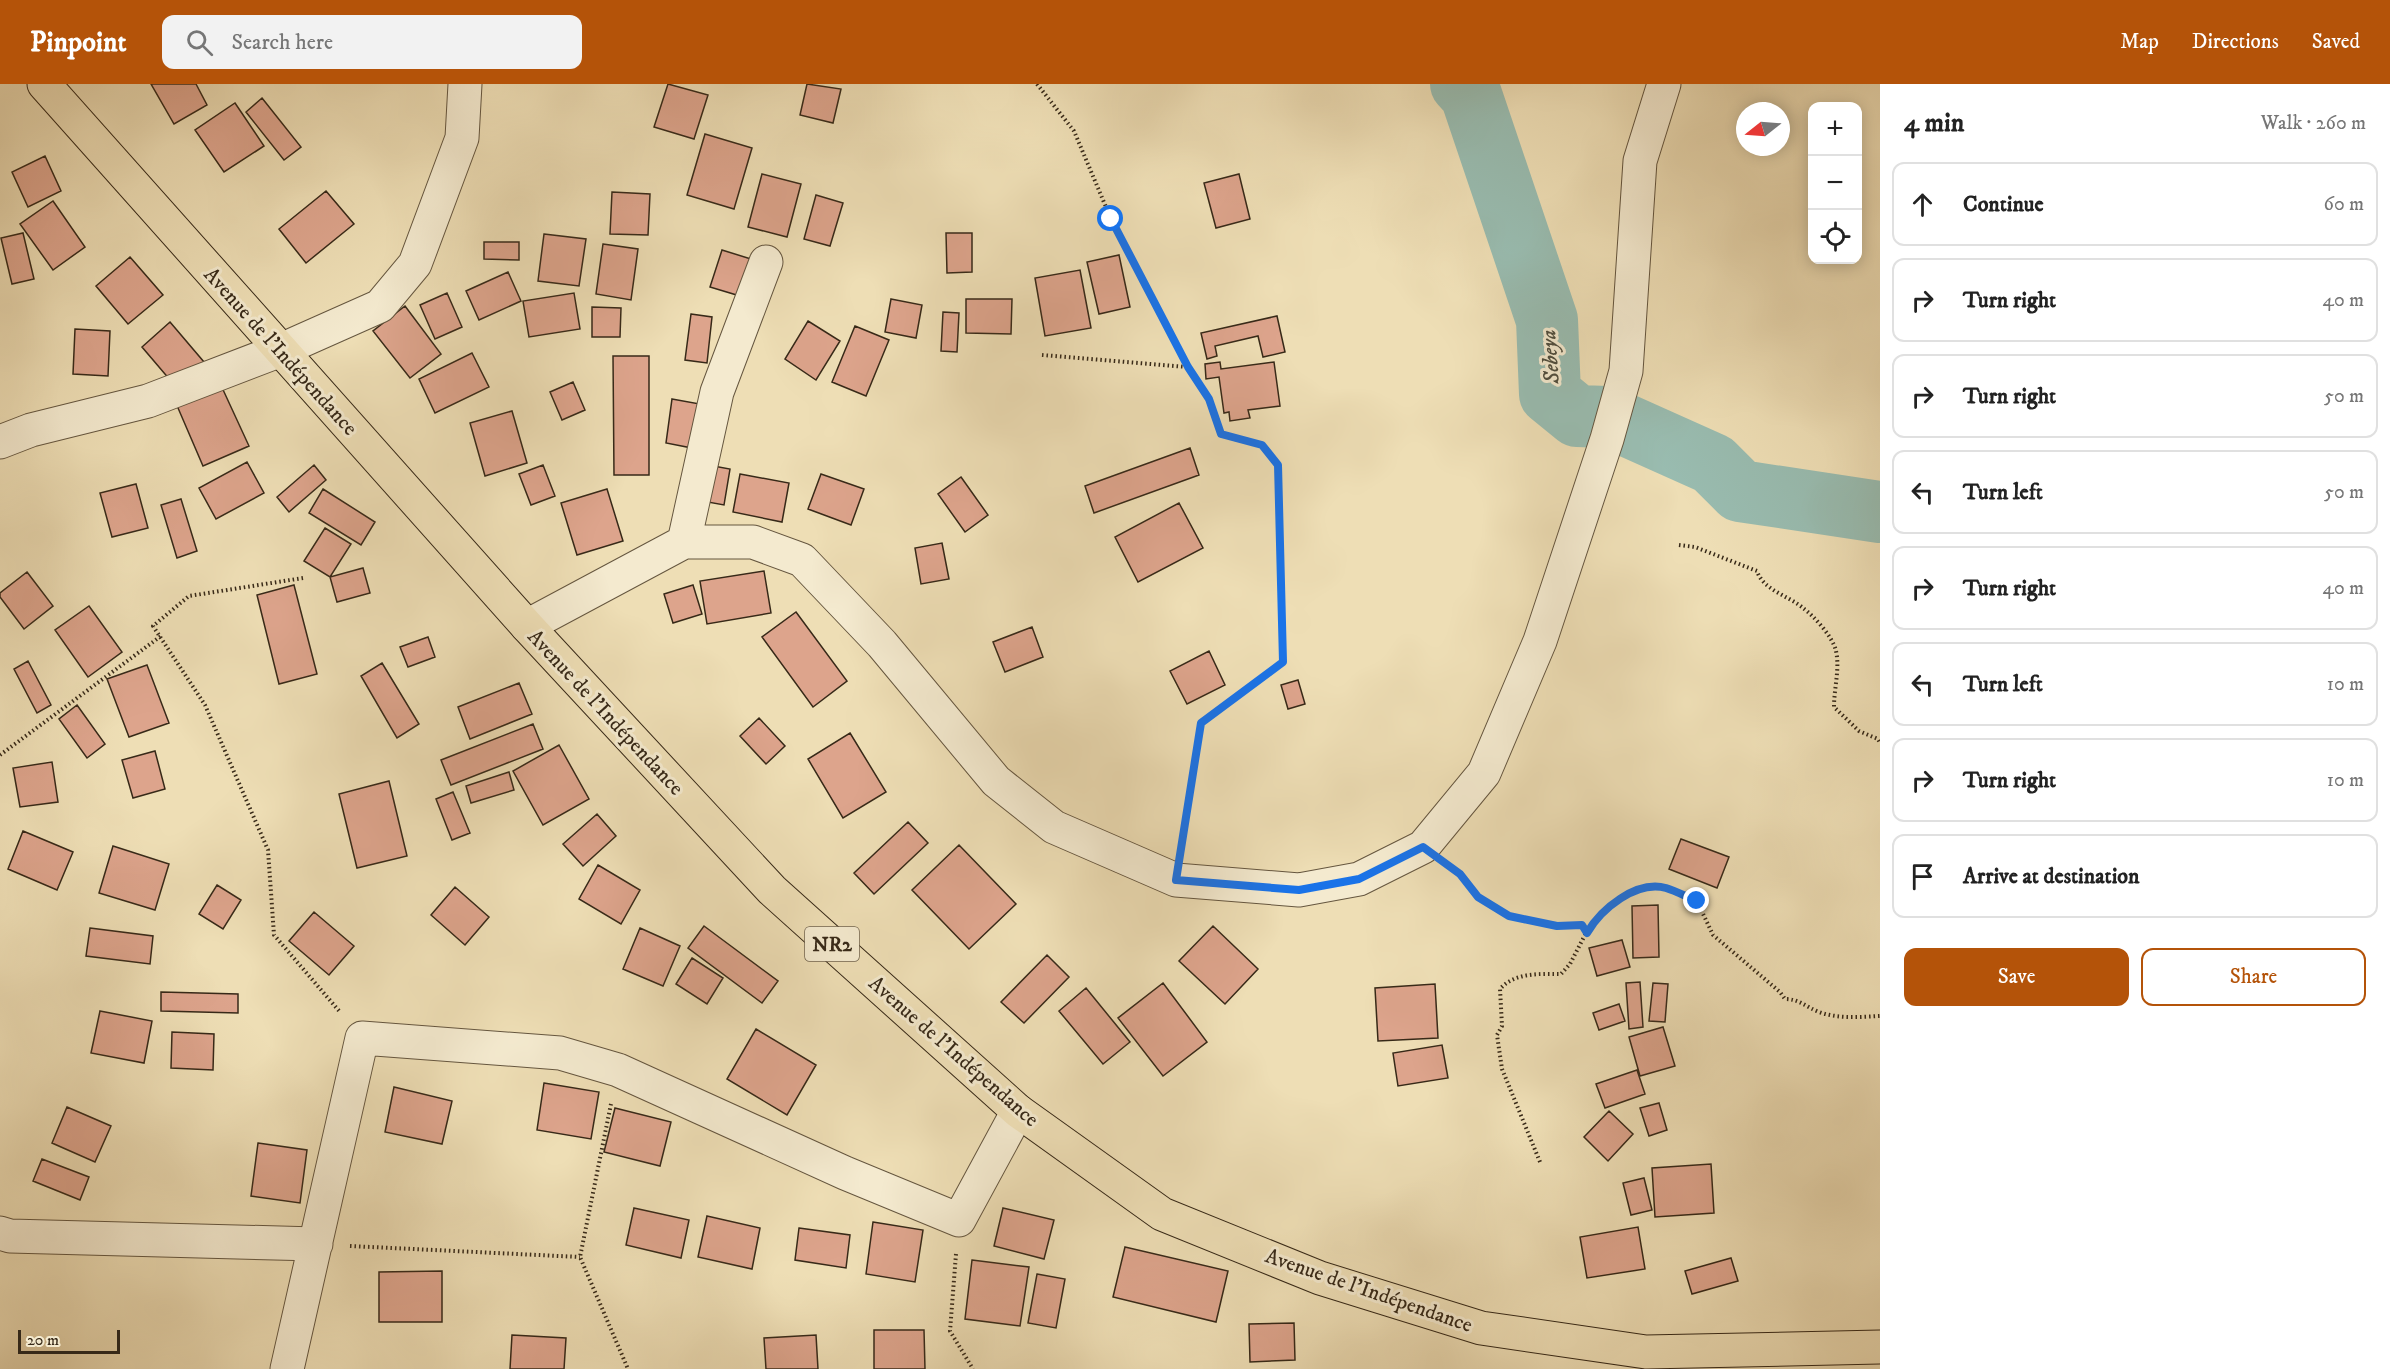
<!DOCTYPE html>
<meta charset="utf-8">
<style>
:root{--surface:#fff;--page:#f2f2f2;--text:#222;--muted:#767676;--line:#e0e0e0;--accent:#b45309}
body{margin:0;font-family:"IM FELL DW Pica",serif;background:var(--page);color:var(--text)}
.controls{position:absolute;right:18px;top:18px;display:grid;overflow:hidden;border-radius:12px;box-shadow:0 3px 15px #0003}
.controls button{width:54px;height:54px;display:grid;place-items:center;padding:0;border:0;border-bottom:2px solid var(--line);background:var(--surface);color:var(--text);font:30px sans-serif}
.compass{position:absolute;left:1736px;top:18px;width:54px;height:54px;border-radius:50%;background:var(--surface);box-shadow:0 3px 15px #0003;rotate:253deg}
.scale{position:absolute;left:18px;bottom:15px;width:102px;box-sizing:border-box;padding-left:6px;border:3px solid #372918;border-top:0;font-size:16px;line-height:21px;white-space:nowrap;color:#372918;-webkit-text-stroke:4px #f4eacf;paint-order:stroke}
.stop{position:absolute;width:18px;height:18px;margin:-14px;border:4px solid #1a73e8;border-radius:50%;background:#fff}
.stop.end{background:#1a73e8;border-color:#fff;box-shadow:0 2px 6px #0008}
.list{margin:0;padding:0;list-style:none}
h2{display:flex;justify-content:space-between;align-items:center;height:78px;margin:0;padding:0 24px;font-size:26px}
h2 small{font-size:20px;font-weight:400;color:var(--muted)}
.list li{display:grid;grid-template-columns:39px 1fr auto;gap:18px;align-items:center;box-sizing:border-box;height:84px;margin:0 12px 12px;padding:0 12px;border:2px solid var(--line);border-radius:12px}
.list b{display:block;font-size:22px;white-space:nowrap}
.list em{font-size:20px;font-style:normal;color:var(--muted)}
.actions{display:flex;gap:12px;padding:18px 24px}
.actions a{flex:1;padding:14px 0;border:2px solid var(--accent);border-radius:12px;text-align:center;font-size:21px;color:var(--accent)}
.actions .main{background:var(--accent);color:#fff}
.icon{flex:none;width:33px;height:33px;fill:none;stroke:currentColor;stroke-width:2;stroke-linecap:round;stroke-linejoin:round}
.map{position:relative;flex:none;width:1880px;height:1285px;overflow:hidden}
header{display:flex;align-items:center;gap:36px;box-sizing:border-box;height:84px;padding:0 30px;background:var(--accent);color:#fff}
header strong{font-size:28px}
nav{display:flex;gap:33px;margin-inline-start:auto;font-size:21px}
.search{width:420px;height:54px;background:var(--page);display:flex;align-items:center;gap:15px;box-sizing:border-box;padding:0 21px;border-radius:12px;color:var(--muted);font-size:22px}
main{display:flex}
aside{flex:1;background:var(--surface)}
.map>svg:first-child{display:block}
</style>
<header>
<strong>Pinpoint</strong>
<div class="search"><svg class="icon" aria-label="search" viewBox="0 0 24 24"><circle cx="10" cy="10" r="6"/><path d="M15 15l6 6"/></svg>Search here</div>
<nav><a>Map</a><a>Directions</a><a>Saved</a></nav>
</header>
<main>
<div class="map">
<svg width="1880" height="1285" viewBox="0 0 1880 1285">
<rect width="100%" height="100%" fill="#eedeb5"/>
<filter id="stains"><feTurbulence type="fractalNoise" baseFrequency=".00333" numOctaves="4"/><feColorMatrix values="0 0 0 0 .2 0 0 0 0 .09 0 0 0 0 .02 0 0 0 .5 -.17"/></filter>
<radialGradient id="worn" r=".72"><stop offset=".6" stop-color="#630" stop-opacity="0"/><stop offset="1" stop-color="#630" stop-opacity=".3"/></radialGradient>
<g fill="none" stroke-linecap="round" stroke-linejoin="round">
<path stroke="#99bcb0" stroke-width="62" d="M1461 0 1471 11 1547 236 1550 310 1577 332 1608 333 1713 380 1740 407 1880 428"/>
</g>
<path fill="#dda48c" stroke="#372918" stroke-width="1.5" d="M151 0H196L207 21 174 40Z
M668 0 708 11 694 55 654 43Z
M807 0 841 5 833 39 800 31Z
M262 14 301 63 284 76 246 28Z
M235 19 264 62 224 88 195 46Z
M705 50 752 64 734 125 687 111Z
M45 72 61 107 28 123 12 88Z
M762 90 801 100 787 153 748 143Z
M1239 90 1250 135 1216 144 1204 99Z
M326 107 354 140 306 179 279 145Z
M612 108 650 110 648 151 610 150Z
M816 111 843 119 830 162 804 155Z
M53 117 85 163 53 186 20 140Z
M23 149 34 195 12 200 1 154Z
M946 149H972V188L947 189Z
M544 150 586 155 579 202 538 197Z
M484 158H519V176L484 175Z
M603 160 638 165 631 216 596 210Z
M722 166 751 175 740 212 710 203Z
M1119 171 1130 223 1099 230 1087 178Z
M130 173 163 211 128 240 96 202Z
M1080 186 1091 244 1045 252 1035 194Z
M508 188 521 217 479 236 466 207Z
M447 209 462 243 435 255 420 221Z
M574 209 580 245 529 253 523 217Z
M891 215 922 221 916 254 885 248Z
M966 215H1012L1011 250 966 249Z
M405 222 441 270 410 294 373 247Z
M592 223 621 224 620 253H592Z
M943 228 959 229 957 268 941 267Z
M691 230 712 233 707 279 685 276Z
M1277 232 1285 268 1263 273 1258 252 1215 262 1217 272 1207 275 1201 249Z
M808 237 840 257 816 296 785 275Z
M170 238 204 278 176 303 142 263Z
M855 242 889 256 866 312 832 298Z
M75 245 110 247 108 292 73 290Z
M472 269 489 303 435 329 419 295Z
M613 272H649V391H614Z
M1220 278 1221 285 1274 278 1280 322 1248 326 1250 334 1230 337 1229 328 1224 329 1219 293 1206 295 1205 280Z
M219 297 249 362 203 382 175 317Z
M573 298 585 326 562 336 550 308Z
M672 315 700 320 692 364 666 359Z
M512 327 527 379 485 392 470 339Z
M1190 364 1199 391 1094 429 1085 402Z
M247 378 264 409 216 435 199 404Z
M314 381 326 396 289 428 277 413Z
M543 381 555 412 531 421 519 390Z
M708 381 730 385 724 421 702 417Z
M740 390 789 399 782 438 733 428Z
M821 390 864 405 851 441 808 425Z
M961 393 988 431 965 448 938 410Z
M136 400 148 444 112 453 100 409Z
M323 405 375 438 361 461 309 429Z
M607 405 623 457 577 471 561 419Z
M181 415 197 467 177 474 161 421Z
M1179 419 1203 464 1138 498 1115 453Z
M325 444 351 460 330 493 304 477Z
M942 459 949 495 921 500 915 464Z
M363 484 370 509 337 518 330 493Z
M764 487 771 529 707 540 700 497Z
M27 488 53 522 24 545 0 513V509Z
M294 501 317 590 279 600 257 511Z
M693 501 702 530 673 539 664 510Z
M89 522 122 568 88 593 55 546Z
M796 528 847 597 813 623 762 553Z
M1032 543 1043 573 1005 588 993 558Z
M428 553 435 573 408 583 400 563Z
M1209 567 1225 601 1187 620 1170 587Z
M28 577 51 621 37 629 14 585Z
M382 579 419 640 397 654 361 592Z
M147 581 169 639 129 653 107 595Z
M1298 596 1305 620 1288 625 1281 601Z
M519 599 532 630 470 655 458 623Z
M77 621 105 660 87 674 59 635Z
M759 634 785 662 766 680 740 652Z
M533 640 543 665 451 701 441 676Z
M850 649 886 708 843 734 808 675Z
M559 661 589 715 543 741 513 687Z
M155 667 165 705 133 714 122 676Z
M52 678 58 718 20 723 13 684Z
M509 688 514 706 471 719 466 702Z
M389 697 407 772 357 784 339 710Z
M453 708 470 749 452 756 436 715Z
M597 730 616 752 583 782 563 760Z
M908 738 928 759 874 810 854 789Z
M23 747 73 768 57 806 8 785Z
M1681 755 1729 773 1717 804 1669 785Z
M959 761 1016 820 969 865 912 806Z
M113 762 169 780 155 826 99 809Z
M598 781 640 806 621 840 579 815Z
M217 801 241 816 223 845 199 830Z
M455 803 489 833 465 861 431 831Z
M1658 821 1659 873 1633 874 1632 822Z
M314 828 354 862 329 891 289 857Z
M704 842 778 897 762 919 688 864Z
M1213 842 1258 885 1225 920 1179 877Z
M90 844 153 852 150 880 86 872Z
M640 844 680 862 663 902 623 885Z
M1622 856 1630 883 1597 892 1589 864Z
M1047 871 1069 893 1024 939 1001 918Z
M692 874 723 894 707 920 676 900Z
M1640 898 1643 943 1629 945 1626 899Z
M1163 899 1207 958 1163 992 1118 934Z
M1653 899 1668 900 1665 938 1649 937Z
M1435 900 1438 954 1378 957 1375 904Z
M1086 904 1130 958 1103 980 1059 927Z
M161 908 238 910V929L161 927Z
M1619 920 1625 937 1599 946 1593 929Z
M100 927 152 937 144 979 91 969Z
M1663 943 1675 982 1640 992 1629 953Z
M756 945 816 981 787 1031 727 995Z
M172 948 214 950 213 986 171 984Z
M1442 961 1448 994 1398 1002 1393 969Z
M1637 986 1645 1010 1605 1024 1596 1000Z
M544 999 599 1008 591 1055 537 1046Z
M394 1003 452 1017 442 1060 385 1048Z
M1659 1019 1667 1046 1649 1052 1640 1024Z
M67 1023 111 1042 95 1078 52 1059Z
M615 1024 671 1038 660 1082 604 1068Z
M1609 1027 1633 1050 1608 1077 1584 1053Z
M258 1059 307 1066 300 1119 251 1112Z
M42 1075 89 1093 80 1116 33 1097Z
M1711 1080 1714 1129 1655 1133 1652 1084Z
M1644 1094 1652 1126 1631 1131 1623 1099Z
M634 1124 689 1136 681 1174 626 1161Z
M1003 1124 1054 1136 1044 1175 994 1162Z
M707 1132 760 1144 752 1185 698 1173Z
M873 1138 923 1146 915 1198 866 1190Z
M1638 1143 1645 1185 1587 1194 1580 1153Z
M799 1144 850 1151 846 1184 795 1176Z
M1125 1163 1228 1187 1216 1238 1113 1213Z
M1731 1174 1738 1197 1692 1210 1685 1187Z
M972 1176 1029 1183 1020 1242 965 1235Z
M442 1187V1238H379V1188Z
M1037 1190 1065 1195 1056 1244 1028 1239Z
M1294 1239 1295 1276 1250 1278 1249 1240Z
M874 1246H924L925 1285H874Z
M512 1251 566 1254 564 1285H510Z
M816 1251 818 1285H766L764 1254Z"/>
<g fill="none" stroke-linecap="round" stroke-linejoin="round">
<defs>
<path id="minor" d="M0 358 31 346 148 317 281 266 380 222 415 180 462 54 465 0
M684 458 717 308 766 178
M527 542 684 458H753L802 476 882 560 996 697 1054 743 1176 796 1299 806 1359 795 1423 763 1484 689 1540 557 1607 355 1626 287 1640 77 1664 0
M0 1149 10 1152 316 1160
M287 1285 362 954 560 969 618 986 845 1089 959 1136 1018 1027"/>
<path id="highway" d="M44 0 527 542 772 806 1018 1027 1162 1130 1320 1194 1481 1244 1646 1268 1880 1263"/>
</defs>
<use href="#minor" stroke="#65563f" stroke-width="35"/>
<use href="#highway" stroke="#372918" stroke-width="35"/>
<path stroke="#372918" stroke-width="4" stroke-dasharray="1.5 3" stroke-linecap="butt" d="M1037 0 1074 47 1111 135 1188 283 1208 315 1221 350 1262 361 1278 381 1283 578 1201 639 1181 763
M1042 271 1187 283
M1679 461 1695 463 1757 487C1763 506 1789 512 1803 524 1814 532 1833 553 1836 567 1840 585 1834 604 1834 623L1859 647 1878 655 1880 659
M303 494 189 512 153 542 205 621 268 766 274 851 340 928
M0 671 161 552
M1450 783 1460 790 1478 813 1509 832 1557 842 1582 841 1586 849C1601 825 1636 796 1666 804 1676 807 1687 813 1697 817L1713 851 1780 908 1785 915C1799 915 1806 923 1819 928 1838 935 1860 933 1880 932
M611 1020 580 1173 628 1285
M1540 1078 1502 985 1497 951 1502 942 1500 905C1515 888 1540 890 1561 890L1570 880 1586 849
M350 1162 580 1173
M956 1170 950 1247 973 1285"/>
<use href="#minor" stroke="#f4eacf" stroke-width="33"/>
<use href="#highway" stroke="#eedeb5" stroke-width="33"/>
</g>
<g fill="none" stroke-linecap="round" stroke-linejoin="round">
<path stroke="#1a73e8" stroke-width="8" d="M1111 135 1188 283 1209 315 1221 350 1262 361 1278 381 1283 578 1201 639 1176 796 1299 806 1359 795 1423 763 1460 790 1478 813 1509 832 1557 842 1582 841 1587 849C1601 825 1636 796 1666 804 1676 807 1687 813 1697 817"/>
</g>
<g text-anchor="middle" stroke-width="6" stroke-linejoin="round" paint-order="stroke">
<rect fill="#f4eacf" stroke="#70634f" stroke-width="1.5" x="805" y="843" width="54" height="34" rx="4.5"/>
<g font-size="20" font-weight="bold" fill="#372918">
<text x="832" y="867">NR2</text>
</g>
<g font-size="21" fill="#372918" stroke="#f4eacf">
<text transform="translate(281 267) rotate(48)" y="7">Avenue de l'Indépendance</text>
<text transform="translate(606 628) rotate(47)" y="7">Avenue de l'Indépendance</text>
<text transform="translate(954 967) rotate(41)" y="7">Avenue de l'Indépendance</text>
<text transform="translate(1369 1206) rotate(19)" y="7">Avenue de l'Indépendance</text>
</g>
<g font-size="22" font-style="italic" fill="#504e3e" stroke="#f4eacf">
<text transform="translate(1549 273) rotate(-94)" y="8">Sebeya</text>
</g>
</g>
<rect width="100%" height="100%" filter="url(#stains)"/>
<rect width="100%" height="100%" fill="url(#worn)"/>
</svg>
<div class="controls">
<button>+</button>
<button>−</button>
<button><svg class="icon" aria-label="locate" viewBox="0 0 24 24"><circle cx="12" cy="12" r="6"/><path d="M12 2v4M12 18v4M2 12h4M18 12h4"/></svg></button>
</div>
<svg class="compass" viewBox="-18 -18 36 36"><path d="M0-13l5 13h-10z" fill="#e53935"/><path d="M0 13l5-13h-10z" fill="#767676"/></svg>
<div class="scale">20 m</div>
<div class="stop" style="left:1111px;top:135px"></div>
<div class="stop end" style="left:1697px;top:817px"></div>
</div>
<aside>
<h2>4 min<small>Walk · 260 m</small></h2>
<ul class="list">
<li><svg class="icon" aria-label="ahead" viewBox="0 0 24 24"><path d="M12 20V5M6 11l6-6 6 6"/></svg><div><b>Continue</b></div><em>60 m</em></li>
<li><svg class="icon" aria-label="right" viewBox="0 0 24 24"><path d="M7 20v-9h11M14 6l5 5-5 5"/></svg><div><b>Turn right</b></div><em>40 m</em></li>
<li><svg class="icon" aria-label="right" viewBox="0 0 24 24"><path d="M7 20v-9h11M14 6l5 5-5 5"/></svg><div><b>Turn right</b></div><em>50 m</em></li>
<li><svg class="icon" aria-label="left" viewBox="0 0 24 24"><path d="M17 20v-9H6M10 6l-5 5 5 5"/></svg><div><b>Turn left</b></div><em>50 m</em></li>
<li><svg class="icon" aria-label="right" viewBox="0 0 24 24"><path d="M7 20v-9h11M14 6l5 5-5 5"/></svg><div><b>Turn right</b></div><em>40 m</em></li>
<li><svg class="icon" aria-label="left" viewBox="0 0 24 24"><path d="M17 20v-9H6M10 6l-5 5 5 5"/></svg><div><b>Turn left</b></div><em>10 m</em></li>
<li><svg class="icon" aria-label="right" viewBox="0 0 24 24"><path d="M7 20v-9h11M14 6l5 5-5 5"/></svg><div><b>Turn right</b></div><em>10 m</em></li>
<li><svg class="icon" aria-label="arrive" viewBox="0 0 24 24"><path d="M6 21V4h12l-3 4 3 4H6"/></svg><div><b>Arrive at destination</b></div></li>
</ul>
<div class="actions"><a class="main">Save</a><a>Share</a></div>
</aside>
</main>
